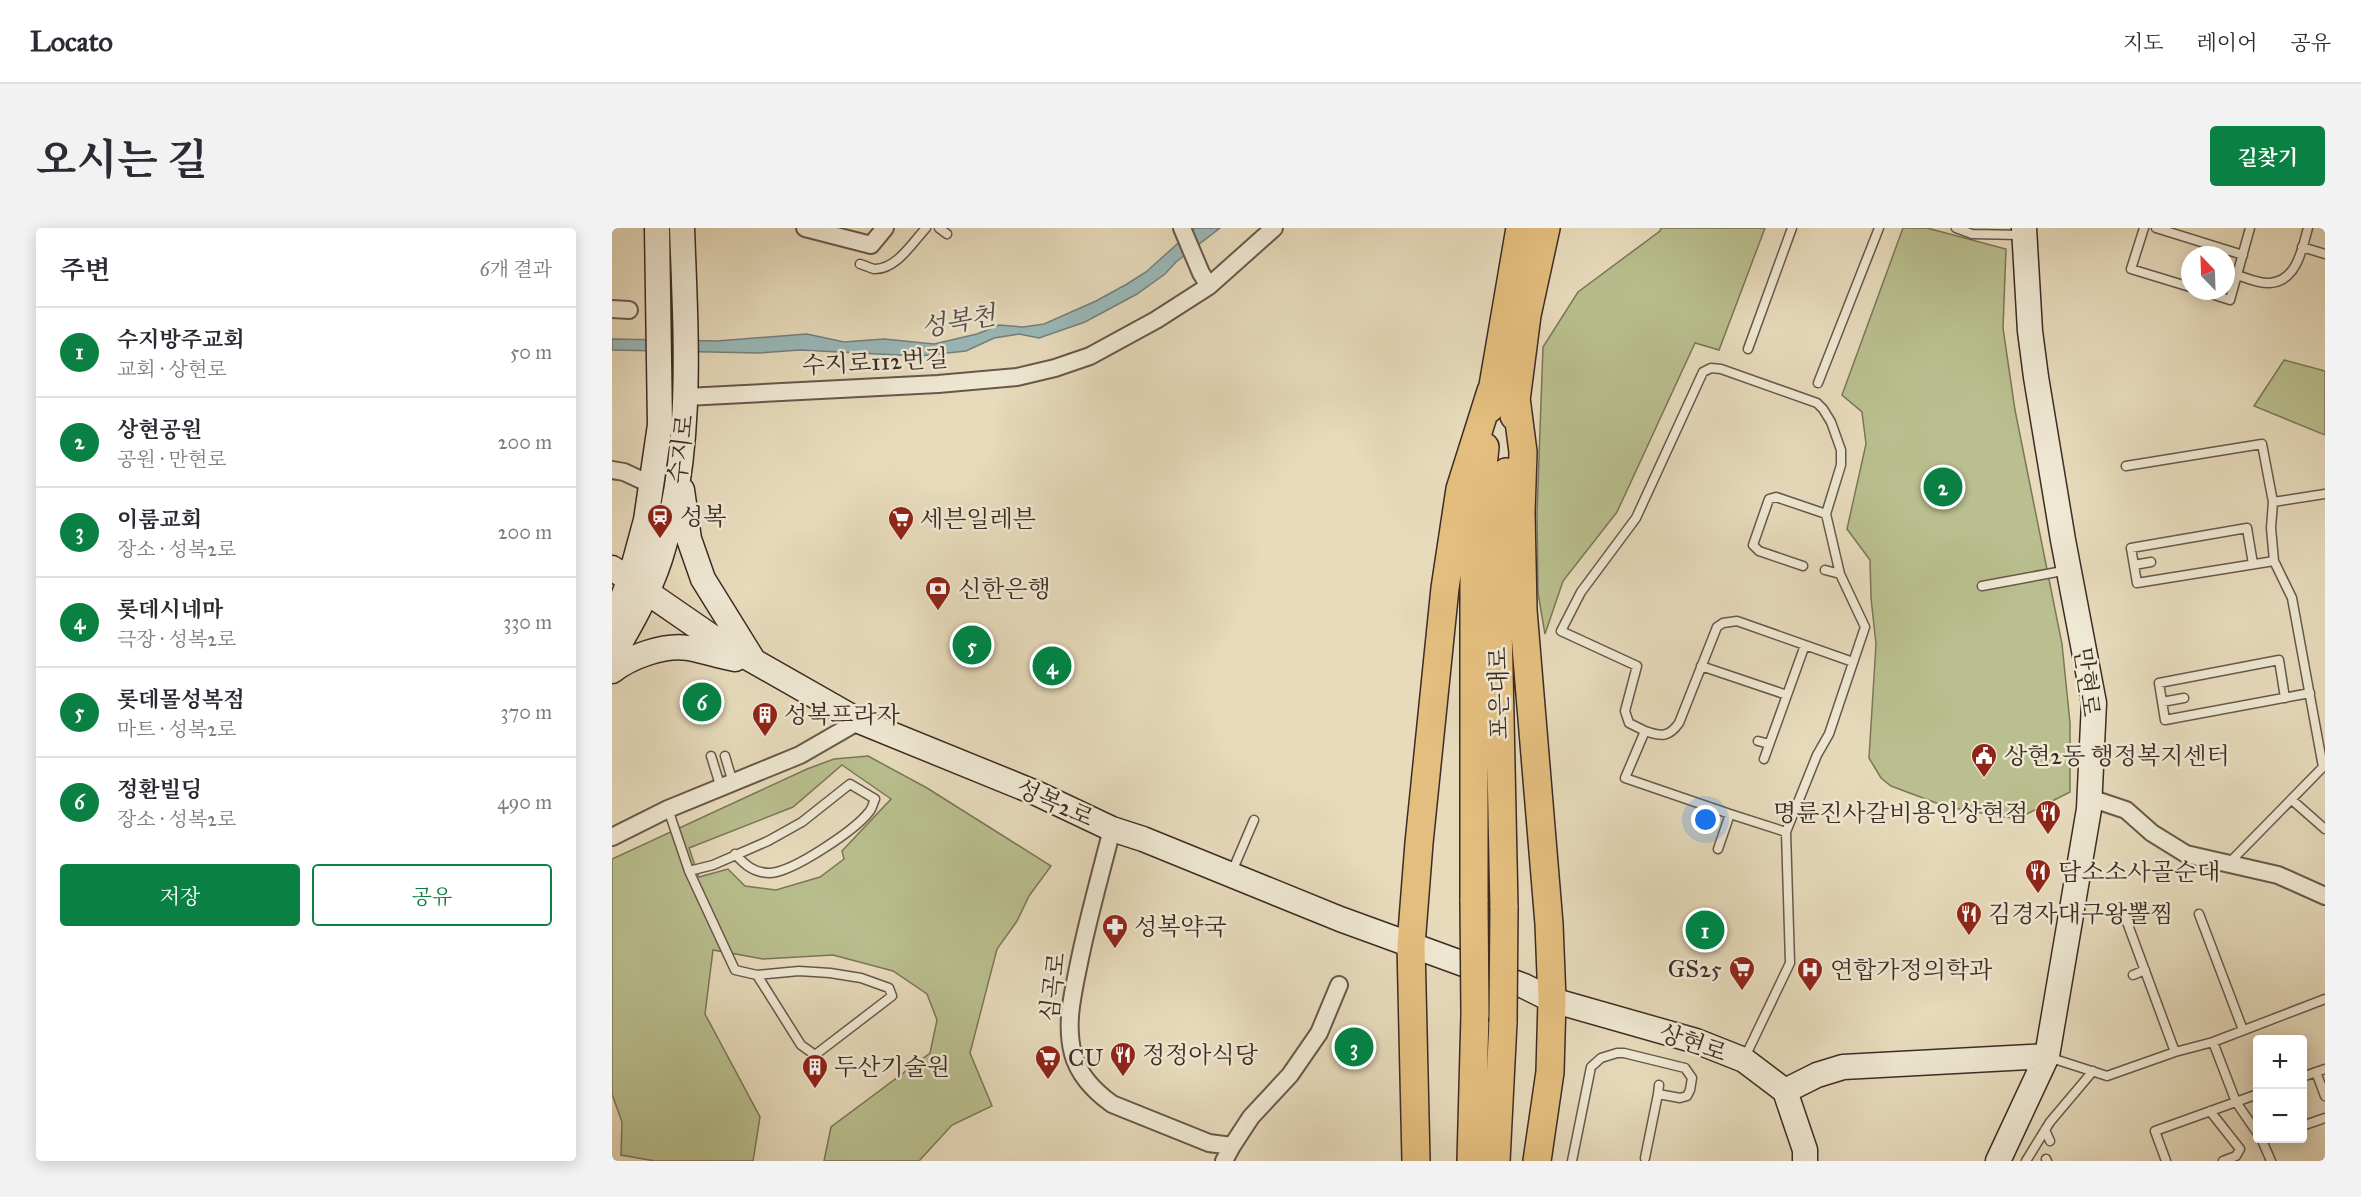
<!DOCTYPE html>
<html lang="ko">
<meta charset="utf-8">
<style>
:root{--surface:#fff;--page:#f2f2f3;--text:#2b2b33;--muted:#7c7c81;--line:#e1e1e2;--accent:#0b8043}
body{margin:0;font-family:"IM FELL Great Primer","Noto Serif KR",serif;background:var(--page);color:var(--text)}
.controls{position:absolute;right:18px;bottom:18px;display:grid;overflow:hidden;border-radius:6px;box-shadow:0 3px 15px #0003}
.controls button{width:54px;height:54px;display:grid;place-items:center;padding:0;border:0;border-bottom:2px solid var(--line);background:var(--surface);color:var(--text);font:30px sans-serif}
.compass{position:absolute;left:1569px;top:18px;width:54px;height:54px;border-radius:50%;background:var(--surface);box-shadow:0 3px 15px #0003;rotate:337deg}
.you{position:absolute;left:1094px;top:592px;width:21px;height:21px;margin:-15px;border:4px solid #fff;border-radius:50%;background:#1a73e8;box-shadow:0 0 0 9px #1a73e833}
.badge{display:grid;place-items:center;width:39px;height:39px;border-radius:50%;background:var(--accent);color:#fff;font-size:20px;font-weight:700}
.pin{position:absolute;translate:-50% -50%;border:3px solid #fff;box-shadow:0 2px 6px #0006}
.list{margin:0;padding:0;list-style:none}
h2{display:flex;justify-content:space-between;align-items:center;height:78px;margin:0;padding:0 24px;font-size:26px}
h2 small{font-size:20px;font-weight:400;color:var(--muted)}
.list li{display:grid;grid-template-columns:39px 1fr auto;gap:18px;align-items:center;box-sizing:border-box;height:90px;padding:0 24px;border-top:2px solid var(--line)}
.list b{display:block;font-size:22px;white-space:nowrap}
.list p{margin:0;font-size:20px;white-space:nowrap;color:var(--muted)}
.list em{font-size:20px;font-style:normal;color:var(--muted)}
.actions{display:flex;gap:12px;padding:18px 24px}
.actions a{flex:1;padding:14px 0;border:2px solid var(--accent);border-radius:6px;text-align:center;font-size:21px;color:var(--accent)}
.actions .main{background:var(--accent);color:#fff}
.map{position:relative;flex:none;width:1713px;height:933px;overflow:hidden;border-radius:6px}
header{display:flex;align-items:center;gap:36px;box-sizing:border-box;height:84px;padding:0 30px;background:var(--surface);border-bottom:2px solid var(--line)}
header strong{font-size:28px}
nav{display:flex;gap:33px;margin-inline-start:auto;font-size:21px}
.intro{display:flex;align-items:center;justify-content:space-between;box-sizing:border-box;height:144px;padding:0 36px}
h1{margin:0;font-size:42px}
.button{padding:15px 27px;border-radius:6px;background:var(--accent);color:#fff;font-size:21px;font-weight:700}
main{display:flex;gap:36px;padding:0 36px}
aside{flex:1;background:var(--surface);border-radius:6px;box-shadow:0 3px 15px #0003}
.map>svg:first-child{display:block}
</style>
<header>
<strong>Locato</strong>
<nav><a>지도</a><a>레이어</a><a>공유</a></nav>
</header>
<div class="intro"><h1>오시는 길</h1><a class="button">길찾기</a></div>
<main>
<aside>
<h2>주변<small>6개 결과</small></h2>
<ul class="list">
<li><span class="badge">1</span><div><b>수지방주교회</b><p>교회 · 상현로</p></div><em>50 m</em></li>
<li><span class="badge">2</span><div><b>상현공원</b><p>공원 · 만현로</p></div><em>200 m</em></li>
<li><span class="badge">3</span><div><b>이룸교회</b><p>장소 · 성복2로</p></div><em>200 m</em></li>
<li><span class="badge">4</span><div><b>롯데시네마</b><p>극장 · 성복2로</p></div><em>330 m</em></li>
<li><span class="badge">5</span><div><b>롯데몰성복점</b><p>마트 · 성복2로</p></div><em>370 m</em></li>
<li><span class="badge">6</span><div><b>정환빌딩</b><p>장소 · 성복2로</p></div><em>490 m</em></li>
</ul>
<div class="actions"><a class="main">저장</a><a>공유</a></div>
</aside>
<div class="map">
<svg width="1713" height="933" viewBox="0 0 1713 933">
<rect width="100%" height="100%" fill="#e7dbbc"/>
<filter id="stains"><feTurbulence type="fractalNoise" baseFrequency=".00333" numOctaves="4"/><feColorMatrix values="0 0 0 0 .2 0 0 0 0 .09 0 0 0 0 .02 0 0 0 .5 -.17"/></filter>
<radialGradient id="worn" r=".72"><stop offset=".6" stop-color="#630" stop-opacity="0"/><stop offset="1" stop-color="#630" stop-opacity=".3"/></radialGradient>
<path fill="#b9bf8e" stroke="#7b765a" stroke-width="1.5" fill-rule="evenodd" d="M1049 0H1153L1107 122 1083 115 1005 284 951 353 933 406 926 365 925 286 931 119 966 64 1048 3Z
M1291 0H1315L1394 21 1391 100 1403 182 1450 416 1458 495V564L1405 591 1335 579 1279 558 1269 550 1257 530 1264 416 1259 370 1258 332 1235 301 1254 216 1250 184 1230 167Z
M1672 132 1713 143V207L1642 178Z
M256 528 315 560 439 638 417 668 405 693 385 721 358 825 380 878 340 897 307 933H212L219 899 318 825 325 792 315 766 281 743 221 727 151 731 101 722 93 786 148 889 141 933H43L9 927 10 894 0 866V631L195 541 222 531ZM230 537 279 571 230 623 232 631 208 649 164 662 133 658 116 641 87 649 77 620 181 579Z"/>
<path fill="#9ab9ba" stroke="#75817e" stroke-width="1.5" d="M583 0H608L564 34 553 46 525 66 473 94 427 110 407 106 382 110 354 123 307 128 188 122 148 125 0 122V111L105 113 195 106 232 114 272 111 322 116 365 106 387 97 411 99 432 96 484 73 515 56 534 44Z"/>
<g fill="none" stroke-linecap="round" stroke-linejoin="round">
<defs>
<path id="lane" d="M327 0 335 6
M1344 0 1360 6 1409 7
M1532 0 1519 41 1578 59
M1544 0 1631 27
M1690 19 1713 26
M248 36C252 37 258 40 262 41 284 42 301 14 314 0
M1625 47C1635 50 1647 56 1658 55 1685 53 1690 21 1696 0
M1590 63 1618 72 1638 0
M1136 121 1180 0
M1206 155 1267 0
M1514 238 1650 216 1661 274 1659 300 1662 333 1680 370 1711 539 1616 636
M1661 274 1713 266
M1641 336 1635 300 1519 320 1525 355 1662 333
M1522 337 1539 334
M1191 338 1147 323 1141 317 1157 271 1164 269 1214 286
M1213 342 1228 346
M1370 358 1456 342
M1089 438 1175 467
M1673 470 1667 432 1547 455 1553 492 1698 465
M1550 474 1572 470
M1033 503 1017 495 1013 483 1025 438 949 403 969 364 1024 290 1091 144 1099 140 1109 141 1205 175 1211 181 1219 194 1229 222V237L1214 286 1228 346 1253 399 1217 506 1205 527 1174 604 1178 735 1133 829
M1146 513 1157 516
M99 528 109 560
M113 528 121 555
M1152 531 1193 417
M1680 572 1713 601
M56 581 77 643 123 742 145 747 187 743 218 745 249 750 277 760 280 768 203 827 189 817 145 747
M1118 586 1174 604
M1106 621 1118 586 1013 550 1033 503C1050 509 1057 509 1067 495L1105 399 1111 395 1125 393 1241 434
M77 643 101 637 156 613 190 594 238 556 263 571C261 575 260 581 257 584 243 602 181 644 158 645 142 645 133 637 123 626
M619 646 642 592
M1512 686 1563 824
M1587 686 1631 802
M1521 747 1533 742
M1601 814 1713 771
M1436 829 1495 848 1563 824 1601 814 1624 874 1646 906
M1704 844 1713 868
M1690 849 1713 841
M1046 866 1047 857
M1598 883 1628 921 1624 928 1611 933
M1690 898 1713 890
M1433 902 1438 913
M1649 910 1659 933
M1434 931 1435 933
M960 933 979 839 989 830 1005 825H1012L1073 840 1080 850 1078 862 1075 868 1068 870 1046 866 1033 930
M1414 933 1438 894 1481 843
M1554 933 1543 903 1646 866"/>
<path id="street" d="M193 0 259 17 273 0
M570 0 589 45 597 58
M0 81 17 82
M74 169 326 156 405 149 443 140 478 128 544 92 597 58 662 0
M0 242 12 244 40 257
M1478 570 1514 582 1540 605 1574 626 1666 647 1713 668
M500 601C489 645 476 690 467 735 461 765 453 795 461 826 467 848 482 863 500 876L597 915 620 918 612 933
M0 609 56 581 188 527 247 493
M620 918 639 889 678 847 707 805 727 757"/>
<path id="secondary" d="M70 262 77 311 91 351 140 430
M0 340 103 411 247 493 424 565 500 601 531 611 728 691 912 758 940 772 1084 813 1132 832 1173 863 1193 922V933
M0 397 18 351 34 292 48 197 45 0
M0 429C18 398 37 365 48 331 82 224 74 111 70 0
M0 443C18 429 52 416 76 420 92 423 107 428 123 431
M1173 863 1205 847 1231 839 1435 828
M1386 933 1435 828 1477 581 1482 475 1451 312 1424 149 1418 103 1412 0"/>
<path id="primary" d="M904 170 911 224 909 285 911 382 937 696 940 772 938 844 925 933
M877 181 908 0
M902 188 915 87 934 0
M862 673V323L873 219
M892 680 885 347 894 244
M804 933 799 717 807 615 833 360 848 261 879 163
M859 933 863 787
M884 933 891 794"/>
</defs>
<use href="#lane" stroke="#68584b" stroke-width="11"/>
<use href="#street" stroke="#68584b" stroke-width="20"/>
<use href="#secondary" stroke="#3d2c25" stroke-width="27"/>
<use href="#primary" stroke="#3d2c25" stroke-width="30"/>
<use href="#lane" stroke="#efe8d3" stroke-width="8"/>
<use href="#street" stroke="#efe8d3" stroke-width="16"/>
<use href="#secondary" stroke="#efe8d3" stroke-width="24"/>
<use href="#primary" stroke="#e4be7e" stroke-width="27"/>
<defs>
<path id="primary-bridge" d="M862 673 863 787
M891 794 892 680"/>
</defs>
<use href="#primary-bridge" stroke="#3d2c25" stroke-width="30" stroke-linecap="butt"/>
<use href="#primary-bridge" stroke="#e4be7e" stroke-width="27"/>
</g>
<defs>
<symbol id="station-pin" viewBox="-11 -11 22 30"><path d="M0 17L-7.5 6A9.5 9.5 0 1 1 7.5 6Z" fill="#8f2418" stroke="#efe8d3"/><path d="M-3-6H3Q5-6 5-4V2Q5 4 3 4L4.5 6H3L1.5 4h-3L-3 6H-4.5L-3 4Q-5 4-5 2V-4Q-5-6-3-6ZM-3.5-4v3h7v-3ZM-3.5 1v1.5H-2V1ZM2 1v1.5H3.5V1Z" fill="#fff"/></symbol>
<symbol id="supermarket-pin" viewBox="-11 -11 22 30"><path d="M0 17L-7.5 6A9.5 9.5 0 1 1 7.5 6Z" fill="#8f2418" stroke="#efe8d3"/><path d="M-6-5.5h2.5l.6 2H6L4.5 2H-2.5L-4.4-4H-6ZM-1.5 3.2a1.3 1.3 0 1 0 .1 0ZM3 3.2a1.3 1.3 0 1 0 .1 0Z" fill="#fff"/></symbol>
<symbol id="bank-pin" viewBox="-11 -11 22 30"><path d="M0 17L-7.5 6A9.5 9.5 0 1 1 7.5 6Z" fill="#8f2418" stroke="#efe8d3"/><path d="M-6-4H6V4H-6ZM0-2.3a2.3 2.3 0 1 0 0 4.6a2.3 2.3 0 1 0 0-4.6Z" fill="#fff"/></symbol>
<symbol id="building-pin" viewBox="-11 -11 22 30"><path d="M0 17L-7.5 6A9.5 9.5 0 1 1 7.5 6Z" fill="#8f2418" stroke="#efe8d3"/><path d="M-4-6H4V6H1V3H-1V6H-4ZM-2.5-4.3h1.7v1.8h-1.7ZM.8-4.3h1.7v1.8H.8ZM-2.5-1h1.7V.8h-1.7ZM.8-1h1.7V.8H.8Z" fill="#fff"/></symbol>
<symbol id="civic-pin" viewBox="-11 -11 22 30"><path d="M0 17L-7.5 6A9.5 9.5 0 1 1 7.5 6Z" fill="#8f2418" stroke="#efe8d3"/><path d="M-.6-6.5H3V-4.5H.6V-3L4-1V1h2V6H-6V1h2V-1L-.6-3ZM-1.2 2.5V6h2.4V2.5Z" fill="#fff"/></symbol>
<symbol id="restaurant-pin" viewBox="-11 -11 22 30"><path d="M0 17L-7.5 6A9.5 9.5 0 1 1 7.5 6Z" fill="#8f2418" stroke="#efe8d3"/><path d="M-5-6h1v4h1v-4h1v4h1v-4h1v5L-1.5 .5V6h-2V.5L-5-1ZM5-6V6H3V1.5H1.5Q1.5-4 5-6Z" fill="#fff"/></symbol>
<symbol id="pharmacy-pin" viewBox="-11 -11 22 30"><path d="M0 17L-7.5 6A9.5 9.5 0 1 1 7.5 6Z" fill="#8f2418" stroke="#efe8d3"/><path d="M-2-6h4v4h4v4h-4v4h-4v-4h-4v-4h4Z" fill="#fff"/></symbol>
<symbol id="hospital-pin" viewBox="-11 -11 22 30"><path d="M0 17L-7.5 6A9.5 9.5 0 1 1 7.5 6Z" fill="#8f2418" stroke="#efe8d3"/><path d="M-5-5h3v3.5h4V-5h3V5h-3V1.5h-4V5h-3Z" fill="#fff"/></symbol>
</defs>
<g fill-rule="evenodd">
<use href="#station-pin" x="33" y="274" width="30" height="40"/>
<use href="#supermarket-pin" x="274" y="276" width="30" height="40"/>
<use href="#bank-pin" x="311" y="346" width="30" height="40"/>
<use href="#building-pin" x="138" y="472" width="30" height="40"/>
<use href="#civic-pin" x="1357" y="513" width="30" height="40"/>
<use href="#restaurant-pin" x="1421" y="570" width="30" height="40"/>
<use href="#restaurant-pin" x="1411" y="629" width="30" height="40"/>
<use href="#restaurant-pin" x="1342" y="671" width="30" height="40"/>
<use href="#pharmacy-pin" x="488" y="684" width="30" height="40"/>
<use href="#supermarket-pin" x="1115" y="726" width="30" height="40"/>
<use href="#hospital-pin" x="1183" y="727" width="30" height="40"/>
<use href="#restaurant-pin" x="496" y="812" width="30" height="40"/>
<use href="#supermarket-pin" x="421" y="815" width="30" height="40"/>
<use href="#building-pin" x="188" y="824" width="30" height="40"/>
</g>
<g text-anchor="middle" stroke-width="5" stroke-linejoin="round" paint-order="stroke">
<g font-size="24" fill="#3d2c25" stroke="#efe8d3">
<text transform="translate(263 134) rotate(-3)" y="8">수지로112번길</text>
<text transform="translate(69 221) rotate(-83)" y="8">수지로</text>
<text transform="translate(1475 454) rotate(83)" y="8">만현로</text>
<text transform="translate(887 465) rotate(-91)" y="8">포은대로</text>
<text transform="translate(443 575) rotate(24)" y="8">성복2로</text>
<text transform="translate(441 759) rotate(-83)" y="8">심곡로</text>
<text transform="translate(1081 815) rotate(19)" y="8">상현로</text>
</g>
<g font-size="24" fill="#3d2c25" stroke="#efe8d3" text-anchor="start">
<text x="68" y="297">성복</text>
<text x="308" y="299">세븐일레븐</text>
<text x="346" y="369">신한은행</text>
<text x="172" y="495">성복프라자</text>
<text x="1392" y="536">상현2동 행정복지센터</text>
<text x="1416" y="593" text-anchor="end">명륜진사갈비용인상현점</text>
<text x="1446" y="652">담소소사골순대</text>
<text x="1376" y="694">김경자대구왕뽈찜</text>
<text x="522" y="707">성복약국</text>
<text x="1110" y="749" text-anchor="end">GS25</text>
<text x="1218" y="750">연합가정의학과</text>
<text x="530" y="835">정정아식당</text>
<text x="456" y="838">CU</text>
<text x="222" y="847">두산기술원</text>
</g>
<g font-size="26" font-style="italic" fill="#544f4a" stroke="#efe8d3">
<text transform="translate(346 93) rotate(-10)" y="9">성복천</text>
</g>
</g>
<rect width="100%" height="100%" filter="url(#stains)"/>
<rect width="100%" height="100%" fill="url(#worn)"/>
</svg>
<div class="controls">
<button>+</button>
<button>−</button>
</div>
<svg class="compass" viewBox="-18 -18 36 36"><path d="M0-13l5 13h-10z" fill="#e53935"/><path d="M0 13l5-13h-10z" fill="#7c7c81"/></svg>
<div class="you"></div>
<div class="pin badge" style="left:1093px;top:702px">1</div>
<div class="pin badge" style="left:1331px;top:259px">2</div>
<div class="pin badge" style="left:742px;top:819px">3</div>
<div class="pin badge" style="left:440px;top:438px">4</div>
<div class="pin badge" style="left:360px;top:417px">5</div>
<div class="pin badge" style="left:90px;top:474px">6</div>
</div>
</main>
